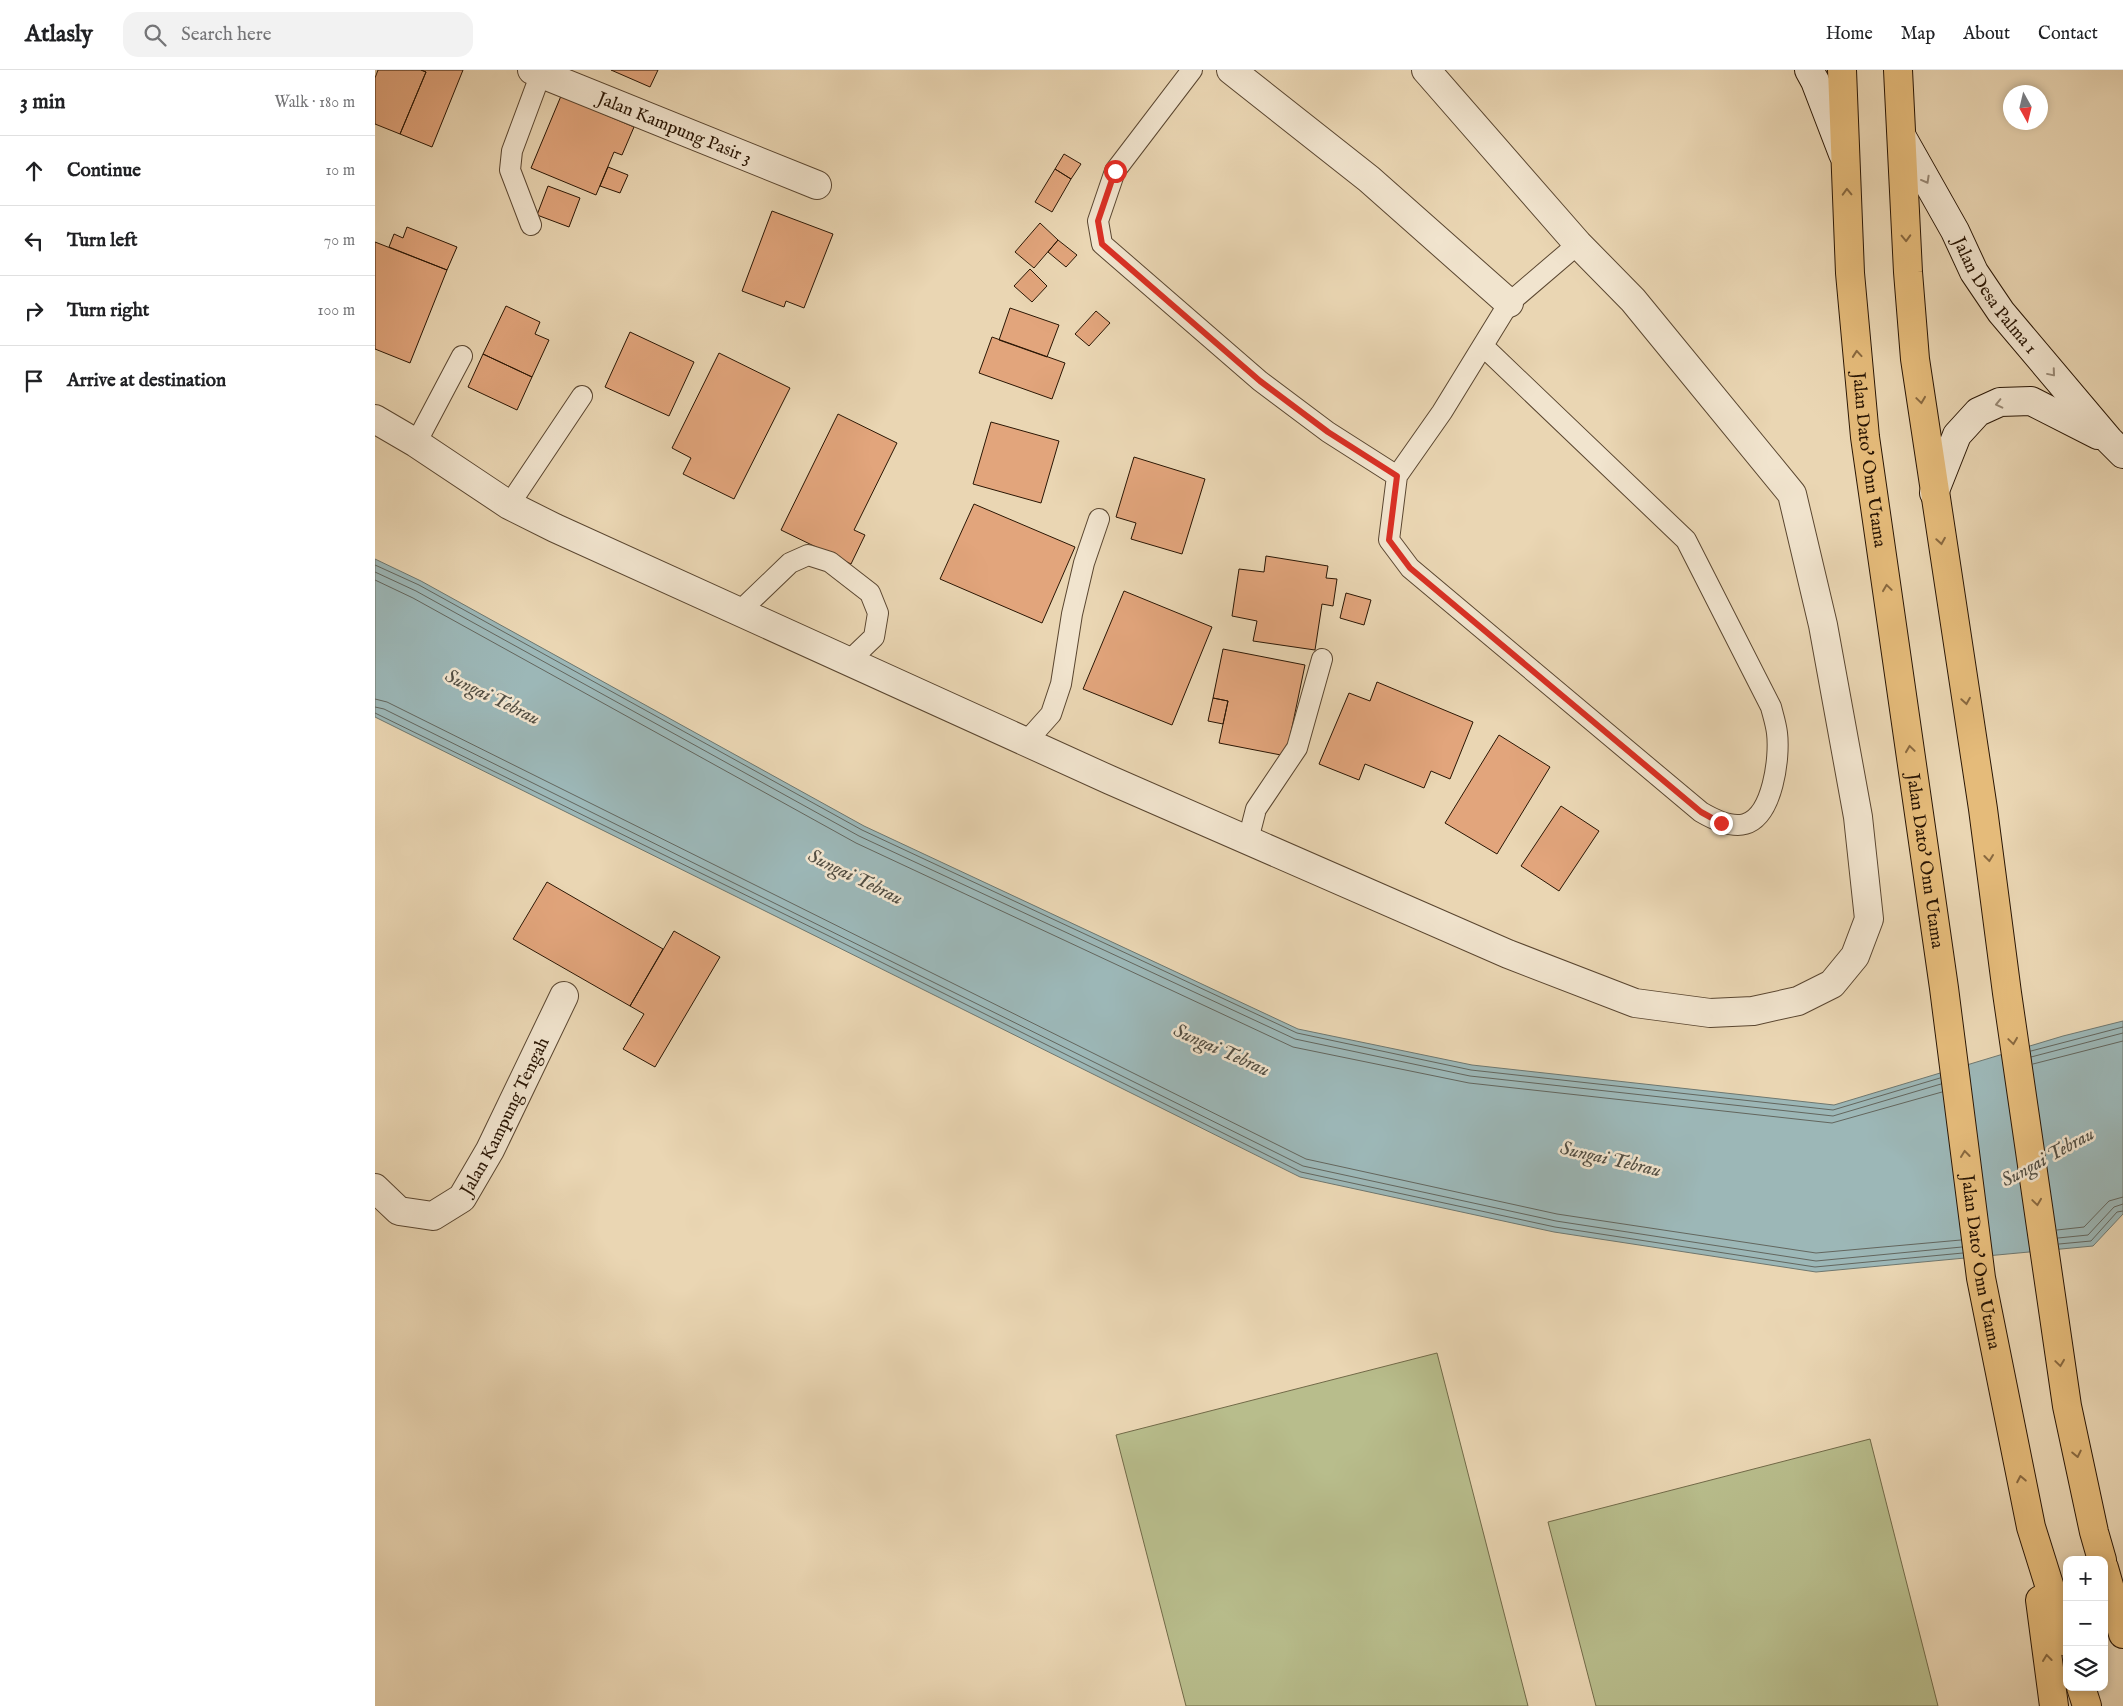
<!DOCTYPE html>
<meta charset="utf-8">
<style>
:root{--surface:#fff;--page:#f2f2f2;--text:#202124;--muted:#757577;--line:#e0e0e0}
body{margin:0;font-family:"IM FELL English",serif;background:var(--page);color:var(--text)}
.controls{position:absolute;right:15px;bottom:15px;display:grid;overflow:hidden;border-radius:10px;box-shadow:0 2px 8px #0003}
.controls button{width:45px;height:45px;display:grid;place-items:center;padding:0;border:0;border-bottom:1px solid var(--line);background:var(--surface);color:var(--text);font:25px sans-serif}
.compass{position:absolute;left:1628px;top:15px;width:45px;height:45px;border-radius:50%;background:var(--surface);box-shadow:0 2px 8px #0003;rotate:172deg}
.stop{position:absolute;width:15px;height:15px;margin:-11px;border:4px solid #d93025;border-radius:50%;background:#fff}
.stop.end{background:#d93025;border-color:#fff;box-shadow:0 1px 5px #0008}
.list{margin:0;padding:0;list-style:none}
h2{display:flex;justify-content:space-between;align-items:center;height:65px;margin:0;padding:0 20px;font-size:21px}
h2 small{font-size:16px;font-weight:400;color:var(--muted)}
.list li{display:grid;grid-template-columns:32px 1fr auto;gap:15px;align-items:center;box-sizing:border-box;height:70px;padding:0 20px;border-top:1px solid var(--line)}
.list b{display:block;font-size:19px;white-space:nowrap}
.list em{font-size:16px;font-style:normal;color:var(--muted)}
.icon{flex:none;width:28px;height:28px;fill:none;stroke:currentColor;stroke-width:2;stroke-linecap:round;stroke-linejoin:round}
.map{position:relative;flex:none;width:1748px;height:1636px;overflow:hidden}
header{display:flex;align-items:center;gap:30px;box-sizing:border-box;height:70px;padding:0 25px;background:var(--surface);border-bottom:1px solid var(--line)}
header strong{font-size:24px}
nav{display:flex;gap:28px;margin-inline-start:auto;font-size:18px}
.search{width:350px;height:45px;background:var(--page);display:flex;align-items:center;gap:12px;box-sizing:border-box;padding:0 18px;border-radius:15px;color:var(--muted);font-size:19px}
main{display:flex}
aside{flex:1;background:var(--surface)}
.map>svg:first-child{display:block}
</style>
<header>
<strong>Atlasly</strong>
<div class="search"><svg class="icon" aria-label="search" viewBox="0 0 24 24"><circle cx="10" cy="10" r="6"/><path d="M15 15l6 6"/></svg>Search here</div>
<nav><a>Home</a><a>Map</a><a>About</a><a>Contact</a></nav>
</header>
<main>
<aside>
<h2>3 min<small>Walk · 180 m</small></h2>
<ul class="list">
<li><svg class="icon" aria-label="ahead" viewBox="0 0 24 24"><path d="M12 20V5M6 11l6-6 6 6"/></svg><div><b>Continue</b></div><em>10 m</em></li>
<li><svg class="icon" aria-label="left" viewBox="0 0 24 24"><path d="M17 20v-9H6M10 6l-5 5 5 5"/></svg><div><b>Turn left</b></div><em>70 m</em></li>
<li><svg class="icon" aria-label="right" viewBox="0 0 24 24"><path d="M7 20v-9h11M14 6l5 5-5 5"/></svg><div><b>Turn right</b></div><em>100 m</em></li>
<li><svg class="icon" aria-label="arrive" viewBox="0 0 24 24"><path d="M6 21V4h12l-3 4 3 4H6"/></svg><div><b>Arrive at destination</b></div></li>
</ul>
</aside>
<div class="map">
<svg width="1748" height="1636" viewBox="0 0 1748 1636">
<rect width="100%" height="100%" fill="#ead6b3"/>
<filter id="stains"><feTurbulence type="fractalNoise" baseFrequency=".004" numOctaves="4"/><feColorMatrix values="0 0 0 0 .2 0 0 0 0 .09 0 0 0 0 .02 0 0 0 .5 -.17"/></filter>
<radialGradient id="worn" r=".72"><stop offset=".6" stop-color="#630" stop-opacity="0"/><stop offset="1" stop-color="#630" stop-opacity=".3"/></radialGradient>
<path fill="#b8bd8c" stroke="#716a48" d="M1062 1283 1153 1636H811L741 1365Z
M1495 1369 1563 1636H1221L1173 1452Z"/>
<path fill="#9cb7b7" stroke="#6e776f" d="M0 489 46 511 489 756 923 959 1097 995 1459 1035 1688 966 1748 951V1144L1718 1176 1441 1202 1179 1162 925 1107 0 647Z"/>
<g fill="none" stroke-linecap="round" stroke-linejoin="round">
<path stroke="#63665e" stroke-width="1" d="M0 495 44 515 487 760 922 963 1096 1000 1458 1040 1565 1008
M0 502 41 521 484 766 920 969 1095 1006 1458 1046 1566 1014
M0 510 38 528 481 773 918 977 1094 1013 1457 1053 1567 1022
M0 629 12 632 931 1089 1182 1144 1441 1183 1586 1170
M0 637 9 639 928 1096 1181 1151 1441 1191 1587 1177
M0 643 456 867 926 1102 1180 1157 1440 1197 1588 1183
M1656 981 1748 957
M1656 987 1748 963
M1658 994 1748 971
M1682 1160 1709 1157 1734 1131 1748 1127
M1683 1168 1713 1165 1739 1137 1748 1134
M1684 1174 1716 1171 1742 1142 1748 1141"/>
</g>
<path fill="#e2a57c" stroke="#2a1604" d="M3 0H46L51 2 25 64 0 54V8Z
M46 0H88L57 77 25 64 51 2Z
M236 0H283L275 17Z
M186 26 259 57 247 85 239 82 221 125 156 98Z
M689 84 706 94 696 109 680 99Z
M233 97 253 105 245 123 225 116Z
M680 99 696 109 677 142 660 132Z
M173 116 205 128 194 157 162 145Z
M397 141 458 164 429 238 411 231 409 237 367 221Z
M665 153 683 170 659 198 640 182Z
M32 157 82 177 72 200 14 177 19 164 28 168Z
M683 170 702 185 691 197 673 182Z
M0 172 72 200 35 293 0 279Z
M655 199 672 216 657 232 639 216Z
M131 236 165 252 160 264 174 270 157 307 108 284Z
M635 238 684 255 672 287 624 270Z
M721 241 735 253 714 276 700 264Z
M255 262 319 292 294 346 230 317Z
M617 267 690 293 677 329 604 303Z
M344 283 415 318 359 429 308 404 316 388 297 378Z
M108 284 157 307 142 340 93 317Z
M463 344 522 373 479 460 490 465 476 494 406 460Z
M616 352 684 371 666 433 598 414Z
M759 387 830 409 807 484 756 469 761 453 741 447Z
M599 434 700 477 667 553 565 509Z
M891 486 953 496 951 508 962 509 958 536 947 534 940 580 878 571 882 551 857 546 864 499 889 502Z
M749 521 837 557 797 655 708 619Z
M971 523 996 530 989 555 965 548Z
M848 579 930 595 911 686 844 673 853 631 838 628Z
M1002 612 1098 652 1075 709 1056 701 1049 718 990 694 984 710 944 694 974 623 995 631Z
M838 628 853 631 848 654 833 651Z
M1124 665 1175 697 1122 784 1070 753Z
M1186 736 1224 761 1184 821 1146 796Z
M172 812 288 879 255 936 138 869Z
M299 861 345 887 280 997 248 979 269 944 255 936Z"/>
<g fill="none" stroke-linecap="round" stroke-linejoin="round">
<defs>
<path id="lane" d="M817 0 740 101 723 151 727 174 885 311 953 362 1022 406
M156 155 135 100 137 81 166 3
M1108 276 1311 470 1396 637C1398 645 1401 654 1402 663 1405 687 1398 746 1370 754 1356 758 1338 749 1326 742L1035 498 1014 470 1022 406 1067 342 1134 233 1203 174
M41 373 87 286
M134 435 207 326
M364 542 415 493 433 485 455 492 495 523 503 543 499 567 473 592
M651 672 676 644 686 614 697 544 709 493 724 449
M873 770 881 739 922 678 947 589"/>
<g id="street">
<path id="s1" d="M157 0 442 115"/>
<path d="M856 0 994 109 1134 233"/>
<path d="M0 349 41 373 134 435 180 458 735 710 1133 884 1260 933 1335 943 1378 941 1423 931 1457 914 1480 886 1494 849 1483 747 1448 555 1417 424 1258 230 1203 174 1051 0"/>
<path id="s2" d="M0 1118 24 1141 58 1146 87 1128 115 1080 189 926"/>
</g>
<g id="secondary">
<path d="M1434 0 1440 11 1468 84"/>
<path id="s3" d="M1527 67 1580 161 1599 202 1626 242 1734 370 1748 384"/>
<path d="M1559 423 1582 365 1603 342 1625 332 1656 331 1723 365"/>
</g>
<g id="primary">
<path id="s4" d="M1467 0 1475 203 1490 367 1569 918 1606 1208 1656 1457 1692 1572"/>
<path d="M1523 0 1533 202 1540 289 1608 739 1632 923 1692 1336 1719 1462 1727 1490"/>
<path d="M1729 1498 1748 1564"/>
<path d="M1665 1530 1679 1636"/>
<path d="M1706 1617 1712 1636"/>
</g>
</defs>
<use href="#lane" stroke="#5a4630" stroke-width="22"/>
<use href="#street" stroke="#5a4630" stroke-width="30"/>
<use href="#secondary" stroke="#2a1604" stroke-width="30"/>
<use href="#primary" stroke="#2a1604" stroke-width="30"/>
<use href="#lane" stroke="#f1e4ce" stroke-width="20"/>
<use href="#street" stroke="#f1e4ce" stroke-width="28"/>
<use href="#secondary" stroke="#f1e4ce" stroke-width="28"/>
<use href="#primary" stroke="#e5bb7a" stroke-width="28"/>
</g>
<defs><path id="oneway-chevron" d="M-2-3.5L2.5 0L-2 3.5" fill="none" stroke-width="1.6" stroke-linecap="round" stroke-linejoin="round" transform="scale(1.25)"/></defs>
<g stroke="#978773">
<use href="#oneway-chevron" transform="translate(1551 110) rotate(61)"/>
<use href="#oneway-chevron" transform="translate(1677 303) rotate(50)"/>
<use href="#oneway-chevron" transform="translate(1624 334) rotate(167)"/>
</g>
<g stroke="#88683f">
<use href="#oneway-chevron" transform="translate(1472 122) rotate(-92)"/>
<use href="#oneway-chevron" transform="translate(1531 168) rotate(88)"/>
<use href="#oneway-chevron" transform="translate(1482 284) rotate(-95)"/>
<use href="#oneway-chevron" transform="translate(1546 330) rotate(82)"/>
<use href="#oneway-chevron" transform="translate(1566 471) rotate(81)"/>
<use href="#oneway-chevron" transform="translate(1512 518) rotate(-98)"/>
<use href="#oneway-chevron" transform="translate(1591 631) rotate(81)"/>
<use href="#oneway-chevron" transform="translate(1535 679) rotate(-98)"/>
<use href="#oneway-chevron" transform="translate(1614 788) rotate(83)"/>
<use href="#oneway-chevron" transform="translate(1638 971) rotate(82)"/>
<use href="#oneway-chevron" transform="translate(1590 1084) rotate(-97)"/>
<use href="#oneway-chevron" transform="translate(1662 1132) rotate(82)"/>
<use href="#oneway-chevron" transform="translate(1685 1293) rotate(82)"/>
<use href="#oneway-chevron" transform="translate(1702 1384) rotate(78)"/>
<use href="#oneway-chevron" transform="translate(1646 1409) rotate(-101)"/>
<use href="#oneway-chevron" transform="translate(1672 1588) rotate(-97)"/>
</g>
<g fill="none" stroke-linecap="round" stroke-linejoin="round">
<path stroke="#d93025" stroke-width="6" d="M740 101 723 151 727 174 885 311 953 362 1022 406 1014 470 1035 498 1326 742 1346 753"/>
</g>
<g text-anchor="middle" stroke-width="5" stroke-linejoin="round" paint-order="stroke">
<g font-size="18" fill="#2a1604" stroke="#f1e4ce">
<text dy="6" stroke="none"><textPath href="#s1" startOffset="154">Jalan Kampung Pasir 3</textPath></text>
<text dy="6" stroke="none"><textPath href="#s3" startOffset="184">Jalan Desa Palma 1</textPath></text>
<text dy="6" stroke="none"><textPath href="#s4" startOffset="391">Jalan Dato' Onn Utama</textPath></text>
<text dy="6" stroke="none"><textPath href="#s4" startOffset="796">Jalan Dato' Onn Utama</textPath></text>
<text dy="6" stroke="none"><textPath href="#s2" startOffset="194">Jalan Kampung Tengah</textPath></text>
<text dy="6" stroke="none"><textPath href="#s4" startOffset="1201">Jalan Dato' Onn Utama</textPath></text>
</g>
<g font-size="19" font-style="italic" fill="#524e43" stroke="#f1e4ce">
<text transform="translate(118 626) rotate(26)" y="7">Sungai Tebrau</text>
<text transform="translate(481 806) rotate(26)" y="7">Sungai Tebrau</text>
<text transform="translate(847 979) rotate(24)" y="7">Sungai Tebrau</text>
<text transform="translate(1672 1086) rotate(-29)" y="7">Sungai Tebrau</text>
<text transform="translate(1236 1088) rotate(13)" y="7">Sungai Tebrau</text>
</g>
</g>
<rect width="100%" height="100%" filter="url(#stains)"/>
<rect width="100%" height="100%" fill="url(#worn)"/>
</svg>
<div class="controls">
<button>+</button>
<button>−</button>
<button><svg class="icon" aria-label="layers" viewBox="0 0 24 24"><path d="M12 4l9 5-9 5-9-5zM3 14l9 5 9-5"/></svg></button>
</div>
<svg class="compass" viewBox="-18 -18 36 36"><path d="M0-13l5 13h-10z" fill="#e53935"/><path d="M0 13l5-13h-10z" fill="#757577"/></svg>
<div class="stop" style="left:740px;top:101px"></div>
<div class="stop end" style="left:1346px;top:753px"></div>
</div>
</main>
